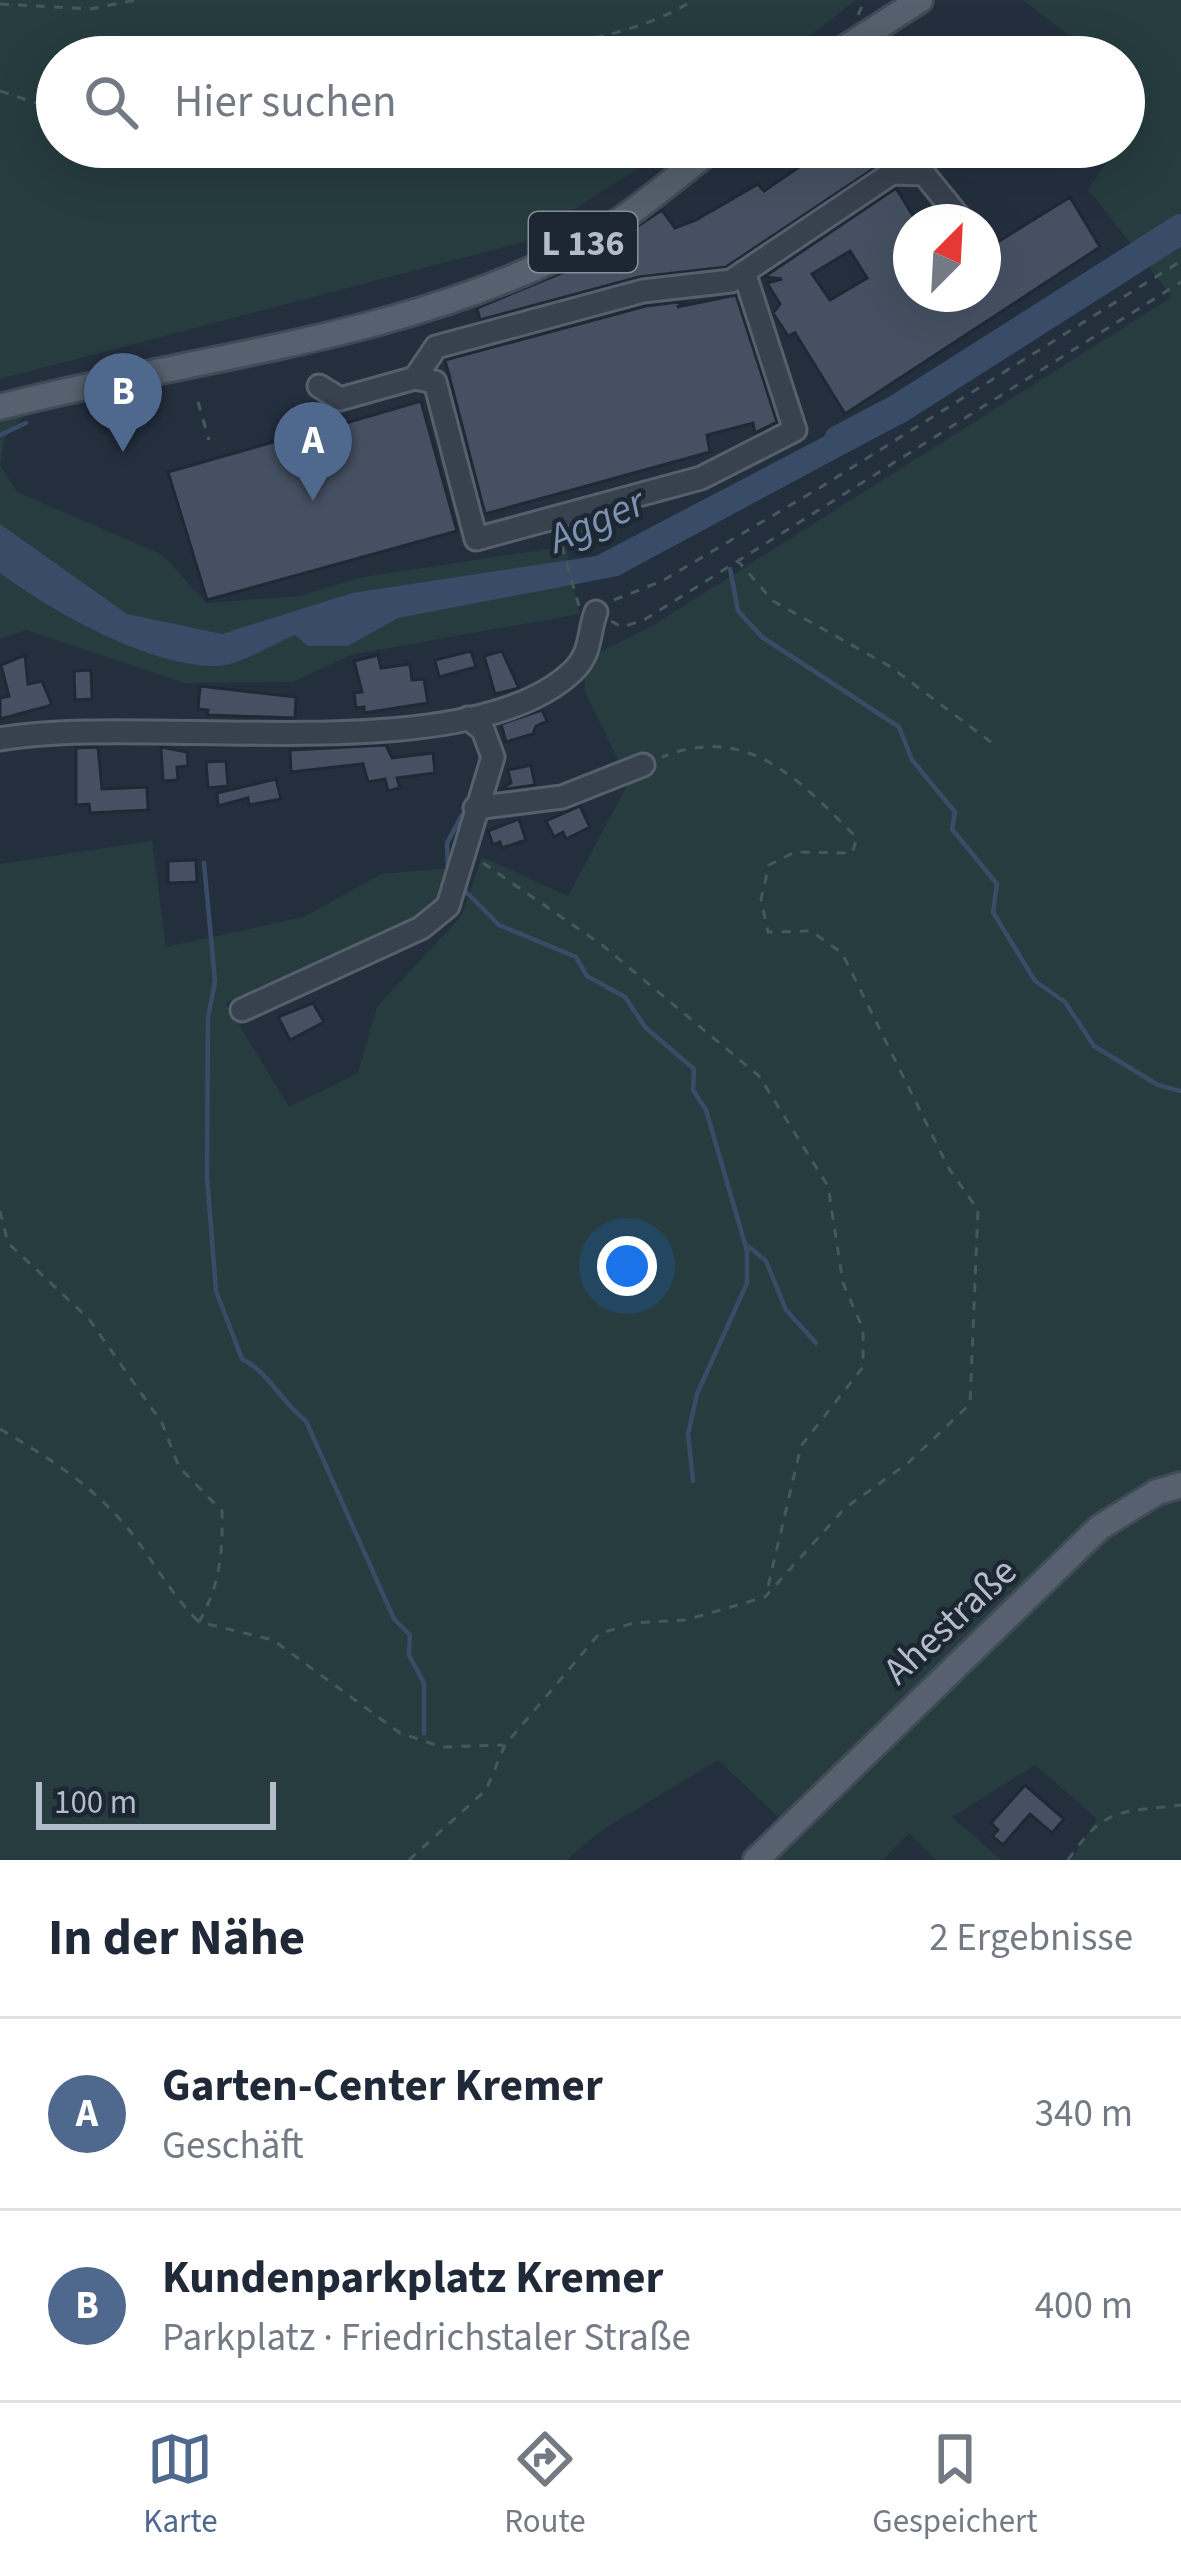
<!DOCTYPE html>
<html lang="de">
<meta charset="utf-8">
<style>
:root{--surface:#fff;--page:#f6f6f7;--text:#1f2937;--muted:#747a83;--line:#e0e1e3;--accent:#4f688e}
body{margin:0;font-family:"Source Sans 3",sans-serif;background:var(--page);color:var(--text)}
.compass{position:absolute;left:893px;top:204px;width:108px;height:108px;border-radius:50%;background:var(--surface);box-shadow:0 12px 48px #0002;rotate:24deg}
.scale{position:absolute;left:36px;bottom:30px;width:240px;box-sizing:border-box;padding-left:12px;border:6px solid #b4bcc9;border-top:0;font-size:33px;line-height:42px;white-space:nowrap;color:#b4bcc9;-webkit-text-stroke:9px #1d2633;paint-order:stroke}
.you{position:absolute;left:627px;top:1266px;width:42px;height:42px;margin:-30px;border:9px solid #fff;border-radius:50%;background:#1a73e8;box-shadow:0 0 0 18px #1a73e833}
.badge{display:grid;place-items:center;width:78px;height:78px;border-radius:50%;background:var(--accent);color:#fff;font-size:39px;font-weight:700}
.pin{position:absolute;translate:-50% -99px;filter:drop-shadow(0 3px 6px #0008)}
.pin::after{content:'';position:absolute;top:63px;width:42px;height:36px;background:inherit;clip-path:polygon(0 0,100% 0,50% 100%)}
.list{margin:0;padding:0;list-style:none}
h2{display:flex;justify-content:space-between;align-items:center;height:156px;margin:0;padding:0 48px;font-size:51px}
h2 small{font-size:39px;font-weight:400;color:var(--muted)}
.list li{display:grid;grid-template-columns:78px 1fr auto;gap:36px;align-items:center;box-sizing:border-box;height:192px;padding:0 48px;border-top:3px solid var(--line)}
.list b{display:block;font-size:45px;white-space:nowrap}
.list p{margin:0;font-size:39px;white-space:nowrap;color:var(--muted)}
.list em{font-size:39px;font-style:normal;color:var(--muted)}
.icon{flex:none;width:66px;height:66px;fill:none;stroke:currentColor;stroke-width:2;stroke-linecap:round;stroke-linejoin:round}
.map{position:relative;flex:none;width:1181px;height:1860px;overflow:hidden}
.search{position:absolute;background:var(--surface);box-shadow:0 12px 48px #0002;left:36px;right:36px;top:36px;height:132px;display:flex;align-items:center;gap:30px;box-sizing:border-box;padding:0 42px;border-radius:66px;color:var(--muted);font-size:45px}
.sheet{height:540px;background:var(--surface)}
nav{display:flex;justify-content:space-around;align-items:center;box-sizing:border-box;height:168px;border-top:3px solid var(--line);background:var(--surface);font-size:33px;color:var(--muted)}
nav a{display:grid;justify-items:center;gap:6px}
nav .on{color:var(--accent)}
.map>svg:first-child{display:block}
</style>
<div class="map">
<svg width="1181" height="1860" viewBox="0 0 1181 1860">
<rect width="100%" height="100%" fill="#242f3e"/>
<path fill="#263c3f" d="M0 0H856L782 57H57V147H672L523 242 0 379Z
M1023 0H1181V1860H1071L1097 1819 1035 1765 952 1817 1001 1860H936L909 1833 883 1860H770L793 1831 718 1760 605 1828 566 1860H0V864L152 841 166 947 304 917 381 874 451 868 431 912 226 1003 289 1107 358 1073 377 1007 462 915 482 857 568 896 629 782 585 692 583 660 652 626 1172 297 1088 189 1117 147H1124L1130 129 1124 116V57H1097Z
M24 416 5 438 0 465 17 492 163 555 206 603 300 596 358 578 566 546 579 614 350 655 293 682 184 683 26 630 0 639V422Z"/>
<path fill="#394c67" d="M863 416 882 434 618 576 398 618 348 646H308L295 635C273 644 238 666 216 666 150 667 51 611 0 573V524L127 614 222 634 352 593 596 556Z"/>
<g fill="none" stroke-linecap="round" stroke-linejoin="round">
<path stroke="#394c67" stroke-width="4.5" d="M0 435 26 423
M730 569 738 611 762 637 899 727 912 760 955 812 952 829 997 884 993 912 1035 981 1065 1002 1094 1046 1158 1085 1181 1091
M204 863 215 981 208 1018 207 1176 216 1291 242 1359C269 1372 281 1402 306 1421L394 1619 410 1635 409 1655 424 1683V1733
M448 871 447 843 462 815
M466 892 499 925 576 957 587 976 625 997 645 1027 694 1069 693 1090 706 1110 747 1251V1283L697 1394 688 1434 693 1481
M749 1247 766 1261 786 1310 816 1343"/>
<path stroke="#394c67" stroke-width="30" d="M839 440 898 409 1181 229"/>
</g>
<path fill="#455162" stroke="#1f2835" stroke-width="3" fill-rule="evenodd" d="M828 147H906L726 267 639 277 480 320 477 308 574 268 662 210 675 228 696 220 758 184 764 191Z
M896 188 917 222H911V294H983V251L1070 197 1100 247 845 414 795 333 788 336 773 313 780 304 767 283 782 279 764 277ZM850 251 867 278 830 300 812 274Z
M736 295 777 422 755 433 753 423 707 435 710 452 485 514 445 360 646 306 686 301 677 307Z
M421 401 457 531 207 600 168 472 298 435 303 418 319 414 332 427Z
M471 651 476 667 439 677 435 660Z
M502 651 519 688 495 694 484 656Z
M25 655 28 684 42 681 52 705 0 719V698L9 696 1 665Z
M378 655 381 668 410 664 412 680 424 679 428 703 364 713V707L356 708 354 693 362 692 354 661Z
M91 670 92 699 75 700 74 671Z
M200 686 296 697 295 718 207 715 208 710 198 709Z
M542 710 547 721 536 726 533 734 506 742 501 724Z
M386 745 392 758 433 753 435 773 397 778 400 788 388 791 385 779 368 782 363 764 291 772 290 750Z
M98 747 102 789 147 787 148 810 90 813 89 804 76 805V748Z
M161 747 187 752 188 766 177 767 178 780 163 781Z
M226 761 228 786 208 788 206 762Z
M531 765 535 785 499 790 511 783 508 770Z
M276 779 281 799 249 805 248 798 218 806 217 793Z
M580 806 590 827 566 839 563 832 554 837 546 821Z
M519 819 526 840 502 848 500 842 493 845 488 831Z
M196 860 197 882 168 883V861Z
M313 1003 324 1022 290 1040 278 1017Z
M1025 1785 1064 1819 1052 1833 1030 1814 1003 1845 992 1836 998 1830 991 1823Z"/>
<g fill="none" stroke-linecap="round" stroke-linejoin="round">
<defs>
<path id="minor" d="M415 378 436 347 643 291 731 281 892 173 924 174 963 222
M319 386 340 399 415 378 435 382 476 539 701 478 795 430 744 272
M0 739C144 713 470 773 574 670 592 652 588 633 596 612
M475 808 562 797 643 765
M242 1010 421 928 448 906 493 757 483 730 468 718"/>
<path id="major" d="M831 57 920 0
M0 407C186 358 391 341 566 253 620 226 667 184 715 147
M756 1860 1099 1528 1157 1492 1181 1485"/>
</defs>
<use href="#minor" stroke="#565f6c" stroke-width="27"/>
<use href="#major" stroke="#414a57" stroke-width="30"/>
<path stroke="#44595c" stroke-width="3" stroke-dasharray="9 9" stroke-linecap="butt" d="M0 4 90 9 136 0
M858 15 865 0
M470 57C546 46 627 41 694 0
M0 91 57 110
M198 402 209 440
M737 560 773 601 891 667 996 746
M614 600 662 581 821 487 1181 261
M579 606 560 540 583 534 582 528
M611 621 622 627 644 620 1181 282
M483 863 602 945 759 1076 828 1186 843 1283 863 1329V1367L801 1446 767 1591
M0 1211 8 1243 89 1319 162 1423 179 1467 222 1511C223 1552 220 1585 199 1622L273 1640 400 1733 442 1747 503 1745
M0 1429C46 1456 89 1483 125 1525 151 1556 168 1591 198 1621
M409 1860 486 1790 505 1745 599 1634 633 1623 686 1620 765 1597 845 1508 908 1463 970 1404 978 1210 948 1167 842 953 811 931 768 932 761 899 769 865 795 852 852 853 857 838C801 782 749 722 662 757
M1068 1860C1105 1806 1119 1813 1181 1805"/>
<use href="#minor" stroke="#38414e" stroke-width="21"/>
<use href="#major" stroke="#56606e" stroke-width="24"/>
</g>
<g text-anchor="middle" stroke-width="9" stroke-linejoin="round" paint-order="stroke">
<rect fill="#1d2633" stroke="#878f9c" stroke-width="3" x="529" y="212" width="108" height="60" rx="9"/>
<g font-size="36" font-weight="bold" fill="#b4bcc9">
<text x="583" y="255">L 136</text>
</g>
<g font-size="39" fill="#b4bcc9" stroke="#1d2633">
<text transform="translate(949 1620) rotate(-43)" y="14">Ahestraße</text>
</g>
<g font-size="42" font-style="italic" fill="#7c92b1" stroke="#1d2633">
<text transform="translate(596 519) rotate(-24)" y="15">Agger</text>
</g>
</g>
</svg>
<svg class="compass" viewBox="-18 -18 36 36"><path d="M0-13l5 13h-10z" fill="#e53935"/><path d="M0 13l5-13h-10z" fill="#747a83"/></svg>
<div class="scale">100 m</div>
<div class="you"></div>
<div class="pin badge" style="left:313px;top:501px">A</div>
<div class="pin badge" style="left:123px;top:452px">B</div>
<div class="search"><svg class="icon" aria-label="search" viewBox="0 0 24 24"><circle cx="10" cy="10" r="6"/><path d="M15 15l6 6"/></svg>Hier suchen</div>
</div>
<section class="sheet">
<h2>In der Nähe<small>2 Ergebnisse</small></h2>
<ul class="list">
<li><span class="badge">A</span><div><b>Garten-Center Kremer</b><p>Geschäft</p></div><em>340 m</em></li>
<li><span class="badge">B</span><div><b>Kundenparkplatz Kremer</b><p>Parkplatz · Friedrichstaler Straße</p></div><em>400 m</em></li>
</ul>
</section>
<nav>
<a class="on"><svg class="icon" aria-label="map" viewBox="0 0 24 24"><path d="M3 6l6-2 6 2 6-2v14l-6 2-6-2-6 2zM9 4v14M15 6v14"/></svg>Karte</a>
<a><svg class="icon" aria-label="directions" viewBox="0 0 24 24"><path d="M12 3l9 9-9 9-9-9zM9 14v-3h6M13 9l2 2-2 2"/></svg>Route</a>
<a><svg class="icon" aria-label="saved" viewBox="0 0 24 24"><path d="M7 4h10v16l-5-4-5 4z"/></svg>Gespeichert</a>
</nav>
